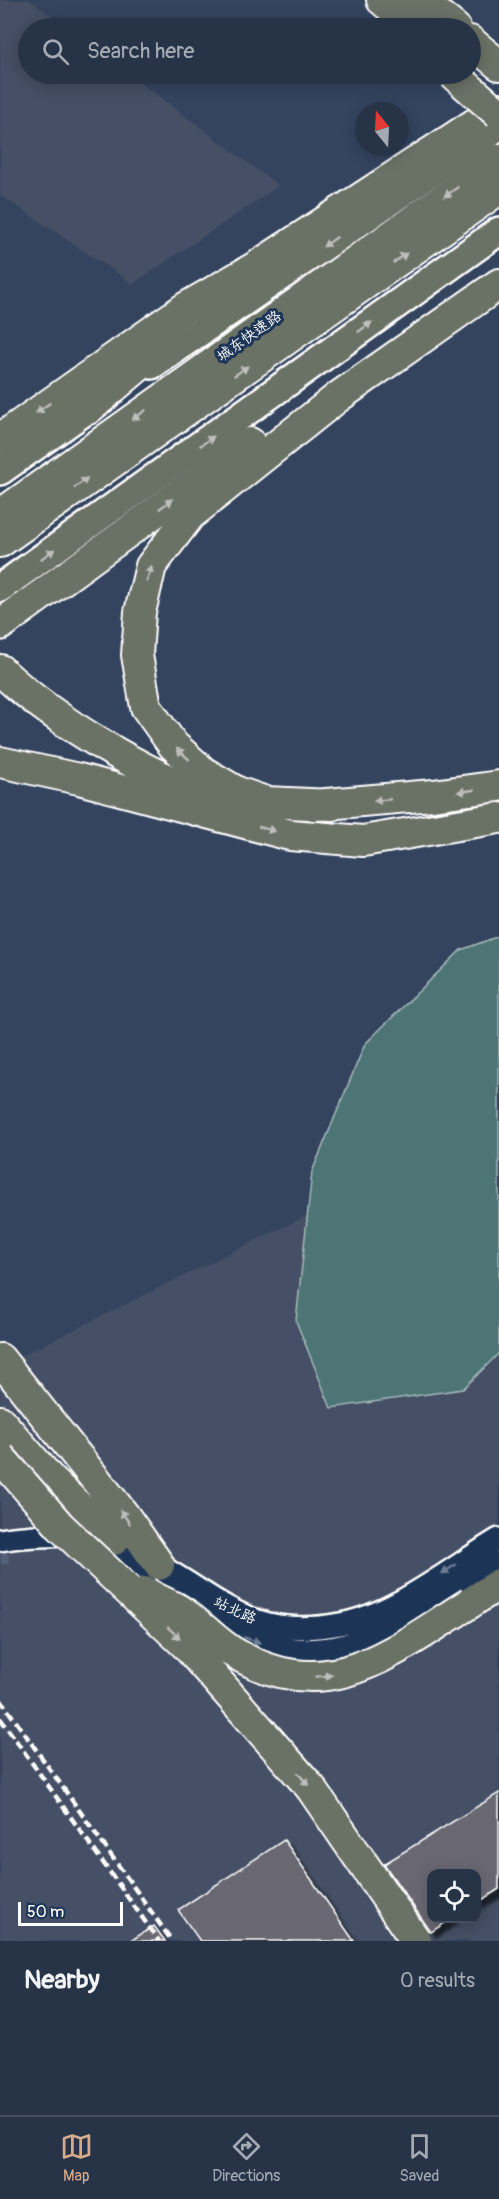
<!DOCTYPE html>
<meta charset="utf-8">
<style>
:root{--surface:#273347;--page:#333f52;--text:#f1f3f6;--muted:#a4aab4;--line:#434e60;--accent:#d6ab8b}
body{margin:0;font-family:Pangolin,"LXGW WenKai TC",sans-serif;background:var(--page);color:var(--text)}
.controls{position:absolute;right:18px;bottom:18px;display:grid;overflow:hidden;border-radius:12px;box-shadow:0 3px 15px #0003}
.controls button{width:54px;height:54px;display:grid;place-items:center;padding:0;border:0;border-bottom:2px solid var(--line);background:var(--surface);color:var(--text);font:30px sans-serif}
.compass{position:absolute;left:355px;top:102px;width:54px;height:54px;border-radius:50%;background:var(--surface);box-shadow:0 3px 15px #0003;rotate:342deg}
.scale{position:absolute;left:18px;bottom:15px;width:105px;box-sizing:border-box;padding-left:6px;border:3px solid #fff;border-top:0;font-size:16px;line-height:21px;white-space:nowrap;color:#fff;-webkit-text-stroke:4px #1d3557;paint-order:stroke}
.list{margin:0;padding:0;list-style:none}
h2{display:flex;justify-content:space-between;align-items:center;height:78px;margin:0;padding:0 24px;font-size:26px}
h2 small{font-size:20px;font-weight:400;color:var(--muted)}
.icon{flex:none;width:33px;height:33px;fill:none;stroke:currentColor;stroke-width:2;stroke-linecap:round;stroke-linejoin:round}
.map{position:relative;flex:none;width:499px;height:1941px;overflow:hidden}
.search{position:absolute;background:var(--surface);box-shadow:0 3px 15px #0003;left:18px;right:18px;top:18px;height:66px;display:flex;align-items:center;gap:15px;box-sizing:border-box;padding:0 21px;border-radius:33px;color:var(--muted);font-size:22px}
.sheet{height:174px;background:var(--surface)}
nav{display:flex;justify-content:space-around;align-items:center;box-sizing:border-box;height:84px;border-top:2px solid var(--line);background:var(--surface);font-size:16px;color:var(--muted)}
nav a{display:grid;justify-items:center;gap:3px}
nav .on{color:var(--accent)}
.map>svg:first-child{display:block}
</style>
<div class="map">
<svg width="499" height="1941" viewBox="0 0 499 1941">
<defs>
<filter id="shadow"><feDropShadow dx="5.5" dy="5.5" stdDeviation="1.5" flood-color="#0009"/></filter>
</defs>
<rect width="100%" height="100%" fill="#34445f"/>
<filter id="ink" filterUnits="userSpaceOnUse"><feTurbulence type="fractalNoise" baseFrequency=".0167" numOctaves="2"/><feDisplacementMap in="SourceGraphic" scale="12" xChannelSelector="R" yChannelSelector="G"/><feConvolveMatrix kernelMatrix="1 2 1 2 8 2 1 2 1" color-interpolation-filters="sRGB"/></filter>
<g filter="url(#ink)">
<path fill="#444f65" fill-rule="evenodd" d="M0 0H30L68 28H28V74H129L279 186 133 284 0 195Z
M499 1121V1941H0V1366ZM432 1874H476V1918H432Z"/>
<path fill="#4e7476" stroke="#a6baba" stroke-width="1.5" d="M499 936V1353L463 1389 331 1408 296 1321 312 1172 365 1044 461 950Z"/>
<path fill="#696872" stroke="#fff" stroke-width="1.5" filter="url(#shadow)" d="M499 1793V1889L477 1903V1874H432V1918H452L431 1932 384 1864Z
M284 1840 354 1941H200L178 1910Z
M154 1926 165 1941H130Z"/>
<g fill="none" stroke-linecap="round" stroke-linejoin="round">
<path stroke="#526077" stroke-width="21" stroke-dasharray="21 10" stroke-linecap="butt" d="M0 1554 8 1553"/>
<defs>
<path id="minor" d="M0 1540C26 1535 89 1533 113 1540 125 1544 138 1554 149 1560 221 1598 249 1641 340 1624 394 1615 452 1567 499 1539
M93 1550H101L172 1594
M198 1611C318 1693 395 1629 499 1563"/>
<path id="major" d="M152 365 499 126
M0 471 105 397
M0 588 499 231"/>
<path id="highway" d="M382 0 416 28
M420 0 455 28
M470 41 499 65
M88 409 167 342
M0 439 185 308 254 268 499 108
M0 515 499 159
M0 542 499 189
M0 625 250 443
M0 670C52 719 155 783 225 800
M0 762 79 779 290 835 363 841 499 818
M314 805 433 795 499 786
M332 805 266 802 237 792 203 772 173 745 146 707 137 655 140 612 151 566 190 515 338 397 499 284
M0 1359 124 1515 159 1565
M0 1421 51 1480 114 1540
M470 1603 499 1584"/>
</defs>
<use href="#minor" stroke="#fff" stroke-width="26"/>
<use href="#major" stroke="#fff" stroke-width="32"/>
<use href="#highway" stroke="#fff" stroke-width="34"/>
<use href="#minor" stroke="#1d3557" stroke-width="21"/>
<use href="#major" stroke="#6b7165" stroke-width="27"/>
<use href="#highway" stroke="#6b7165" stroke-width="30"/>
<path stroke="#fff" stroke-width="4.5" stroke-dasharray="9 4.5" stroke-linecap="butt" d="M0 1699 172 1941
M0 1718 159 1941"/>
<defs>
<path id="highway-bridge" d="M453 74 499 114
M0 1457 60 1526 186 1645 311 1788 416 1941
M145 1592C156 1600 170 1604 182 1612 201 1624 216 1643 236 1654 330 1708 391 1652 470 1603"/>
</defs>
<use href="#highway-bridge" stroke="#fff" stroke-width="34" stroke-linecap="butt"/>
<use href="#highway-bridge" stroke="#6b7165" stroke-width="30"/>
</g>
<defs><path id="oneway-solid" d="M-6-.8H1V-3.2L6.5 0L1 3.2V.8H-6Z" transform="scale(1.5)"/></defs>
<g fill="#bcbfba">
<use href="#oneway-solid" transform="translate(451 192) rotate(145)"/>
<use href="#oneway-solid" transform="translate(330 242) rotate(145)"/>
<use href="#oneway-solid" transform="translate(400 258) rotate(-35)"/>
<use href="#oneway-solid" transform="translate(365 327) rotate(-36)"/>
<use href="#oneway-solid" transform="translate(241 371) rotate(-35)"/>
<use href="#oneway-solid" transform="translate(43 408) rotate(144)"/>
<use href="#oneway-solid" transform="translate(139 415) rotate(144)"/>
<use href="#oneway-solid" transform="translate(207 441) rotate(-35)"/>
<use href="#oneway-solid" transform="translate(81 483) rotate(-36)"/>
<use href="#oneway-solid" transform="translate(166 504) rotate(-36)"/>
<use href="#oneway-solid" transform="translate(48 554) rotate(-35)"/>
<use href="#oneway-solid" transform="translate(149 574) rotate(-74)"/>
<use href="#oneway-solid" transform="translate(183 754) rotate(-138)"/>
<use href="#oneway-solid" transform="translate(466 791) rotate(172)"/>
<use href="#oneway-solid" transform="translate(382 800) rotate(175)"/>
<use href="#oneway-solid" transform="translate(267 829) rotate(15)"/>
<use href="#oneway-solid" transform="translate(125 1517) rotate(-126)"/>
<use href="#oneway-solid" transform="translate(174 1633) rotate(43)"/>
<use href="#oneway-solid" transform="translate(324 1676) rotate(-4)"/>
<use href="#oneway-solid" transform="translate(303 1779) rotate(49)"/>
</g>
<g fill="#6c7c92">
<use href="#oneway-solid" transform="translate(449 1569) rotate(148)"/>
<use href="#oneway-solid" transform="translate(252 1640) rotate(19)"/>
</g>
</g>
<g text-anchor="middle" stroke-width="6" stroke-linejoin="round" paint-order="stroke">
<g font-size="15" fill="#fff" stroke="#1d3557">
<text transform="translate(249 336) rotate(-36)" y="5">城东快速路</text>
<text transform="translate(235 1610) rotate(25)" y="5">站北路</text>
</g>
</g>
</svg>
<div class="controls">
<button><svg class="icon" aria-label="locate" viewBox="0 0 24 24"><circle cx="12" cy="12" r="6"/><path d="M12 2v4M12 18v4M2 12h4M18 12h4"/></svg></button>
</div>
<svg class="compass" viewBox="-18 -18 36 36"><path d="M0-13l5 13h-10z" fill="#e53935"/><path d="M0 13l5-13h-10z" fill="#a4aab4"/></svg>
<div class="scale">50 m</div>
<div class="search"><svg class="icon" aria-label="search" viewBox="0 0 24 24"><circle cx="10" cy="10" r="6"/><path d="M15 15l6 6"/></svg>Search here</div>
</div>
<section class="sheet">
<h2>Nearby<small>0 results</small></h2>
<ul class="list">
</ul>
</section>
<nav>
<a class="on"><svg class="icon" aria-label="map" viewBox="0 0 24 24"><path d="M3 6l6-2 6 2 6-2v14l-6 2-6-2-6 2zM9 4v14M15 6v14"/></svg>Map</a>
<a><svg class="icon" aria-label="directions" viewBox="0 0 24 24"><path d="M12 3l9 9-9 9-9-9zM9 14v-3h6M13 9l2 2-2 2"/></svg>Directions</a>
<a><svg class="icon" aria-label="saved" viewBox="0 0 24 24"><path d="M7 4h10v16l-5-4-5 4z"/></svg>Saved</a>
</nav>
